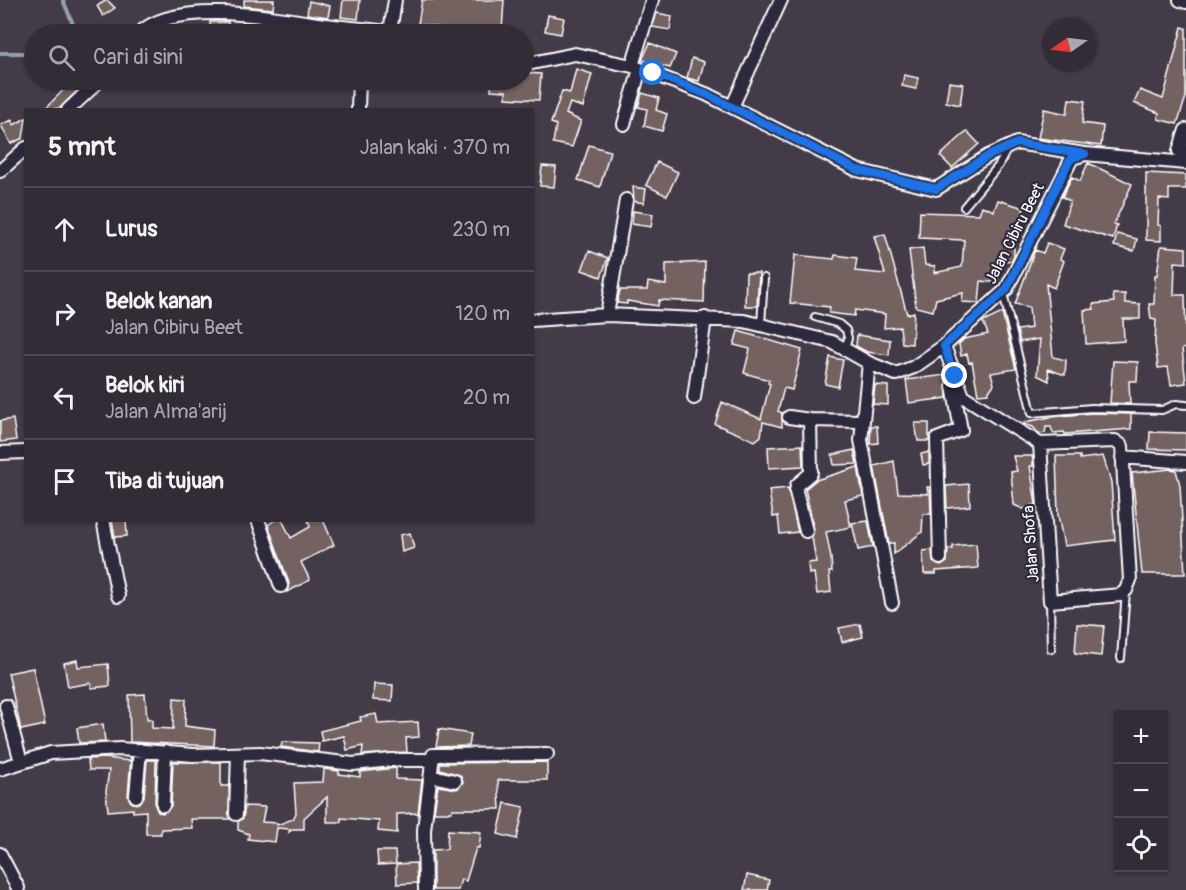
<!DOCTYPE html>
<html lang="id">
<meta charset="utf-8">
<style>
:root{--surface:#322c36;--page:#3d3842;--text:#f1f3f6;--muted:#a8a7ad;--line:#4d4851}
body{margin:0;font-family:Pangolin,sans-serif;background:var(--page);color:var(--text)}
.controls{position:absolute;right:18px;bottom:18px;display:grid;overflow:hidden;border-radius:0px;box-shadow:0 2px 4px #0004}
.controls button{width:54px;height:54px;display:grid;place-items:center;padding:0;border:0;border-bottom:2px solid var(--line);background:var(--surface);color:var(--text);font:30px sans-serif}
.compass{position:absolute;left:1042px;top:18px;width:54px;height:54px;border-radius:50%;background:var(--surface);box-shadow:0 2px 4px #0004;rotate:256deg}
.stop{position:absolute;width:18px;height:18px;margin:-14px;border:4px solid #1a73e8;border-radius:50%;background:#fff}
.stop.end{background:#1a73e8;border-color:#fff;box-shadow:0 2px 6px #0008}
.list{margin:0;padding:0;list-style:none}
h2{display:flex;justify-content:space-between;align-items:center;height:78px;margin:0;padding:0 24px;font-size:26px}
h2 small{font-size:20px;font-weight:400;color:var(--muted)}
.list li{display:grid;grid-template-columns:39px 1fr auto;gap:18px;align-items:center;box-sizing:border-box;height:84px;padding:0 24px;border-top:2px solid var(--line)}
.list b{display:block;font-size:22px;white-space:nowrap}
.list p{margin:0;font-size:20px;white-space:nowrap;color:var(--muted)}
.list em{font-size:20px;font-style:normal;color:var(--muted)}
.icon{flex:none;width:33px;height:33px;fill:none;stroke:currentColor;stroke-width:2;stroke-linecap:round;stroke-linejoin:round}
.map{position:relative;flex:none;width:1186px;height:890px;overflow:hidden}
.search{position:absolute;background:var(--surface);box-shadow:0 2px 4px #0004;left:24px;top:24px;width:510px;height:66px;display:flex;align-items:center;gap:15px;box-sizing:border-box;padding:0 21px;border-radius:33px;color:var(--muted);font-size:22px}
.panel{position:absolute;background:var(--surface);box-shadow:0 2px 4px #0004;left:24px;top:108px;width:510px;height:414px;border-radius:0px}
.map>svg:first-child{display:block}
</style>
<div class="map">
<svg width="1186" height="890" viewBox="0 0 1186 890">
<rect width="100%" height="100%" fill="#433b48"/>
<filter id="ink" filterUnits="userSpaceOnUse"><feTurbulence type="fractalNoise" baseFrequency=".0167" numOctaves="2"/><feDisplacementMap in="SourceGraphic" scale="12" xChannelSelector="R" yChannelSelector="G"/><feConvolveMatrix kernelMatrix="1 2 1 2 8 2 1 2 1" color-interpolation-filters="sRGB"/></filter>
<g filter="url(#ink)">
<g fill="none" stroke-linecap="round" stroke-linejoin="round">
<path stroke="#95a0af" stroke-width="4" d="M63 0 77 34
M0 53H34"/>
</g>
<path fill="#736260" stroke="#fff" stroke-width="1.5" d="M107 0 115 8 103 16 97 6Z
M244 0H274L273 9 244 6Z
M343 0H360L358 19 341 17Z
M422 0H504L502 31 466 28 464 34H447L442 33 443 28 418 24Z
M309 1 330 6 328 17 307 14Z
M657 13 672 16 670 30 652 27Z
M548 15 564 18 561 34 545 31Z
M210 22H228L230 34H210Z
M243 23 285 27 284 34H242Z
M1182 27 1186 28V97L1177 124 1158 119 1159 113 1134 103 1140 90 1163 99Z
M650 43 676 54 670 68 642 60Z
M692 58 704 62 699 81 687 78Z
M576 69 592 74 583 107 570 103 566 114 581 121 572 147 553 143 556 125 551 123 562 91 570 93Z
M524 73 541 74 539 100 506 98V91L491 90 492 80H524Z
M904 75 918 78 916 89 902 86Z
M73 80 80 88 60 108 44 110Z
M949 82 963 84 960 105 946 102Z
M642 93 659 98 656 110 667 114 662 131 644 126 647 109 638 107Z
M1069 99 1085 101 1082 123 1103 126 1101 146 1038 138 1044 109 1067 114Z
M26 118 23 138 11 144 1 125 12 120 14 125Z
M967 131 979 144 952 168 940 156Z
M589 145 610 151 600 187 578 180Z
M657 162 678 172 667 196 646 185Z
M1088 163 1132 184 1114 224 1117 225 1113 239 1063 224 1070 201 1062 197 1072 177 1080 181Z
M542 166 556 167 554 187 540 186Z
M1146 173 1186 175V189H1169V200L1159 199 1158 225 1161 226V241L1146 240Z
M633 187 646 189 644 203 634 201Z
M998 200 1024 208 1014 241V257L1011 261 1000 260 998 283 981 281 979 303 962 302 963 293 936 299 933 311 916 307 909 250 923 248 925 265 935 266 934 273 962 267 964 240 919 238 920 212 979 214 982 206 994 211Z
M633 211 653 214 651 227 632 224Z
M885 234 907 314 914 312 912 344 902 343 900 327 884 328 885 314 855 310 854 316 829 313 830 307 790 303 795 255 834 259 835 255 857 258 855 271 885 274 874 236Z
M1117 234 1137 239 1134 251 1114 246Z
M1047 243 1064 249 1060 259 1064 261 1054 288 1046 284 1053 357 1066 360 1065 375 1048 369 1049 381 1037 375 1040 339 1020 342 1017 330 1031 328 1029 307 1015 304 1035 250 1043 253Z
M1161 246 1186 248V263L1175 262 1174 295H1185L1186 348 1182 349 1186 383 1171 385 1168 367 1158 368 1155 343 1156 320 1151 319 1149 304H1154L1155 275H1157Z
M589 251 608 258 601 277 582 270Z
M705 262 704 302 659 300 658 306 627 301V304L617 303 620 290H647L648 282 666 285V264Z
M746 273H759L757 306H745Z
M1113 294H1125V303L1140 304V319H1123L1124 341 1086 344 1084 310 1094 309 1093 304 1114 302Z
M1002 313 1016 369 991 373 994 384 988 393 978 394 972 362 969 363 967 354 961 356 959 344 964 339 988 334 983 322Z
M738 331 802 350 792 390 784 388 778 411 782 413V427L763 422 761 436 755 441 715 424 722 402 761 419 770 384 768 383 769 380 744 373 750 349 734 345Z
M857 335 890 340 889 355 867 352 856 346Z
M830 357 843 360 838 387 825 384Z
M1113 361 1138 362 1137 381H1129L1130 404 1110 403Z
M946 375 947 398 909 403 906 380Z
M875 385 888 386V405L873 404Z
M1092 413 1131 414V429L1065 434 1064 432 1053 433 1051 427H1046L1045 433 1039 434 1033 427 1024 424V422L1052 417Z
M13 419 16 440 0 442V421Z
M915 423H929V441H918Z
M871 426H877L878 443 870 444Z
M1150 432 1186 433V450L1149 449Z
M802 445 803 466 769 468 768 447Z
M854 450 857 464 834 465 832 455Z
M929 452V464L923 465 921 454Z
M1013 456H1032L1033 460V466H1030L1036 504 1023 509 1014 505 1011 472 1017 471Z
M1056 456H1080V459L1103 456 1111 482 1115 540 1064 546 1058 515Z
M894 461 898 493 928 494 927 487H930L931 514H923L922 532 894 554V543L889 544 874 466Z
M858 467 863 496 845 500 851 527 826 532 831 558 832 572H829L831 592 817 594 814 573 809 574 808 563 816 562 812 537 814 529 805 489 816 480Z
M1171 469 1176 470 1180 485 1185 574H1142L1132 473Z
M969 484 970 506 947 508 946 486Z
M788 488 798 532 780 534 778 516 773 517 769 490Z
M112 520H126L127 536 115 537Z
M275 520H282L291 538 310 527 308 520H323L334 545 301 562 310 580 287 592 289 583 268 525Z
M868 521 873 547 858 550 852 523Z
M410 533 414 548 402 552 400 535Z
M976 544 978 568 936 571V574H924L923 551 932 550 933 562 941 566 947 562 948 549H953V546Z
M860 624 863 637 842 642 839 628Z
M1077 624 1104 626 1101 656 1075 653Z
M77 660 78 667 108 664 110 686 91 688V683L68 687 64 663Z
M33 668 45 725 21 730 8 673Z
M374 684 393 685 392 701 373 700Z
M145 694 147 719H152V728L173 729 174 698 186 699 185 726 215 730 214 746 130 742 129 695Z
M376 714 378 724 418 722 419 737 406 738 407 752 362 755 363 746 347 750 344 736 322 741 320 731 361 721 360 717Z
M103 724 105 742 79 743 77 728Z
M439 729 471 734 469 746 436 747Z
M282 742 319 743 318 752 281 747Z
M105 758 130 761 131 758 128 796 131 802 136 804 144 797 147 760H156L155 805 158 812 163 813 171 806 173 762H221V786H229L230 819H191L192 828 161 829V834H146V811L133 812V809L108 811 106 791 109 770H89L88 759Z
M547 762V780H498L500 809H452V812H434L438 786 457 789 463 782 460 775 440 769V763Z
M396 768V779L422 780 418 813 397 814V833L378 831 379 821 341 818V822H327V797L304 818V829H293L289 832 290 829 277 828 275 842 248 839 249 834 238 830V822L243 818 245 806 265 807 262 822 277 823V825L293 819 296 813 294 783 323 782 324 769 339 771V774L360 777V772Z
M505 803 524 807 517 839 498 834Z
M448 830 481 832 479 848H476L466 881 461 879 458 890H433V850L447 849Z
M377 851H395L396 864 378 865Z
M416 863 417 883 397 884 396 864Z
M747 875 769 880 767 890H744Z"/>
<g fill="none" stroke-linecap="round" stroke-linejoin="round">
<defs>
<path id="service" d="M964 207 999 165 1007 150
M1003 293 1032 413 1092 408 1162 410 1176 404 1186 405
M815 317 839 324 846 330 848 338 845 350
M761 324 764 278
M1050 601 1051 649
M1121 658 1126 591"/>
<path id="minor" d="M1180 0 1186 2
M390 32 395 0
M139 34C172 0 267 16 311 23 341 28 372 29 402 34
M524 61 532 63 575 54 632 66 706 94 857 170 936 189 988 156 1017 143 1084 154
M632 66 652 0
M732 107 781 0
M68 110 100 80
M358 110 359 80
M624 124 640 69
M1186 130 1179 151 1186 152
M0 171 26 148
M607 315 626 200
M532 320 607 315 744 321 832 342 869 363 896 374 914 367 944 346 1006 290 1072 158 1085 154 1186 163
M944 346 963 396 1040 444 1115 441 1122 446 1130 580 1126 590 1121 595 1050 601 1040 444
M869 363 861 440 892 603
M694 398 705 318
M789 417 810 420 811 473 797 485 796 492 806 531
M810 420 861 421
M0 453 26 452
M1122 457 1186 462
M103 520 118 596
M258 520 281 586
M940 558 937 439 961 430 953 386
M6 706 21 762
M0 769 51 753 120 749 193 755 260 753 353 764 391 760H433
M432 776 455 781
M136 796 140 750
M163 805 165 752
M236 814 238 754
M0 854 18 888
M425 890 424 830 433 755 547 754"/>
</defs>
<use href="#service" stroke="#fff" stroke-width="10"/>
<use href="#minor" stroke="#fff" stroke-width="16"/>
<use href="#service" stroke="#2f2a3d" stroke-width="6"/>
<use href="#minor" stroke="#2f2a3d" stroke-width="12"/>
</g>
</g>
<g fill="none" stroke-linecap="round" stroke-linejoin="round" filter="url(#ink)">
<path stroke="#1a73e8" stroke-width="8" d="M653 73 706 94 857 170 936 189 988 156 1017 143 1085 154 1072 158 1067 165 1006 290 944 346 955 376"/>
</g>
<g text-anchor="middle" stroke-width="4.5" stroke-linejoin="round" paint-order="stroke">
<g font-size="16" fill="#fff" stroke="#2f2a3d">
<text transform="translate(1014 233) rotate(-63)" y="6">Jalan Cibiru Beet</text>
<text transform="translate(1030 544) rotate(-94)" y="6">Jalan Shofa</text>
</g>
</g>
</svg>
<div class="controls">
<button>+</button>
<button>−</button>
<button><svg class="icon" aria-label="locate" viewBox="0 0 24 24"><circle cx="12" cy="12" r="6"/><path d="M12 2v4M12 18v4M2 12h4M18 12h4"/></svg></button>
</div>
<svg class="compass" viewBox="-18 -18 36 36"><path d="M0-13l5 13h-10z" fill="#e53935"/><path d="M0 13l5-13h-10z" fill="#a8a7ad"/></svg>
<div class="stop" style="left:653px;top:73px"></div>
<div class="stop end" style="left:955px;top:376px"></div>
<div class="search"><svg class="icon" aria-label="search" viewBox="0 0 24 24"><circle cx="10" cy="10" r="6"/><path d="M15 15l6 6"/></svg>Cari di sini</div>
<section class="panel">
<h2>5 mnt<small>Jalan kaki · 370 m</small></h2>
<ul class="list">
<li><svg class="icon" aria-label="ahead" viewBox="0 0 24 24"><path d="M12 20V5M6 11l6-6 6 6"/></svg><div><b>Lurus</b></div><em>230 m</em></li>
<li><svg class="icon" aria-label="right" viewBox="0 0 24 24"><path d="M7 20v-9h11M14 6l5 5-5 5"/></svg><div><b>Belok kanan</b><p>Jalan Cibiru Beet</p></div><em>120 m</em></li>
<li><svg class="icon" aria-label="left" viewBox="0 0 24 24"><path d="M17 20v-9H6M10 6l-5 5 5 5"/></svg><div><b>Belok kiri</b><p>Jalan Alma'arij</p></div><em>20 m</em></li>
<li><svg class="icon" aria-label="arrive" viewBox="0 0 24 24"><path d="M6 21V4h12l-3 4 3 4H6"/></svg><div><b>Tiba di tujuan</b></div></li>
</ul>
</section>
</div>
